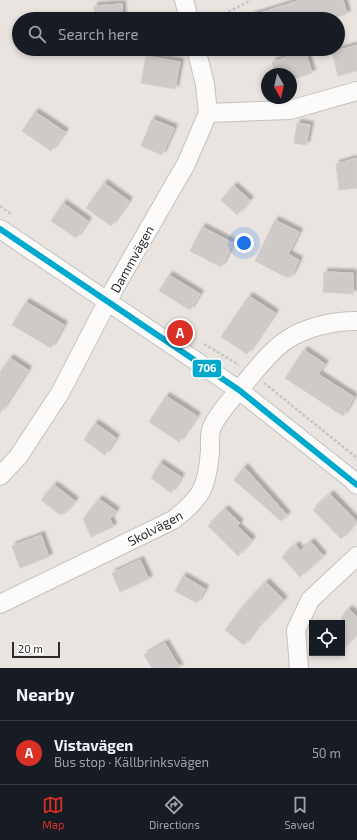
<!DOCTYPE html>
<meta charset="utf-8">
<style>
:root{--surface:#171b24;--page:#20242c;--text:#f1f3f6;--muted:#9ea1a6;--line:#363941;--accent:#d93025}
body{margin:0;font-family:"Exo 2",sans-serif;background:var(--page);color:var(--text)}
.controls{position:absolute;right:12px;bottom:12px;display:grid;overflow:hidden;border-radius:0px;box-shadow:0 2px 6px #0003}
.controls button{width:36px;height:36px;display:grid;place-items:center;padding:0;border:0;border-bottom:1px solid var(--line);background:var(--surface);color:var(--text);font:20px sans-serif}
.compass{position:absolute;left:261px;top:68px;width:36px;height:36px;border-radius:50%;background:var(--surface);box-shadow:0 2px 6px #0003;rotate:172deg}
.scale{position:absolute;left:12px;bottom:10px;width:48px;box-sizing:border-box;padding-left:4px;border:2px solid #2b2b2b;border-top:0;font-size:11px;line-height:14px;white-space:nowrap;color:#2b2b2b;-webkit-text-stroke:3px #fff;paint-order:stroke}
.you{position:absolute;left:244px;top:243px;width:14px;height:14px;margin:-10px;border:3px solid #fff;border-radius:50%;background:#1a73e8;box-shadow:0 0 0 6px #1a73e833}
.badge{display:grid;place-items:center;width:26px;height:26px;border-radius:50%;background:var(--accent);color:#fff;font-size:13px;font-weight:700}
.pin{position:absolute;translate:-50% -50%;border:2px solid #fff;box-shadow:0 1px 4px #0006}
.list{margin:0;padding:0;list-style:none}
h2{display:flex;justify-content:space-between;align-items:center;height:52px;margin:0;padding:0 16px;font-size:17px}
h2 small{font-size:13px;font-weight:400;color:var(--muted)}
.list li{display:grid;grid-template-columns:26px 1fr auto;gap:12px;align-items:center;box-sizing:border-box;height:64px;padding:0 16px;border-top:1px solid var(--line)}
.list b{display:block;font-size:15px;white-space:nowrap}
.list p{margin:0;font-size:13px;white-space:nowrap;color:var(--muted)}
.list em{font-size:13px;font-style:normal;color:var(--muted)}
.icon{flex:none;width:22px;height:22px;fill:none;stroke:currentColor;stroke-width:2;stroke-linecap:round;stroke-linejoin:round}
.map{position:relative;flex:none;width:357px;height:668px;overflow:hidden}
.search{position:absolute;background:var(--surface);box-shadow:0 2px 6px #0003;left:12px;right:12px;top:12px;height:44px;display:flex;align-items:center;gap:10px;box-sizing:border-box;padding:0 14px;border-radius:22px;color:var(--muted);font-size:15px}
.sheet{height:116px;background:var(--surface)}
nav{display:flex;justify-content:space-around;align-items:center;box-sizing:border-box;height:56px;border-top:1px solid var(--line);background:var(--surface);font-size:11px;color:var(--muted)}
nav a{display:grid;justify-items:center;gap:2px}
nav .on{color:var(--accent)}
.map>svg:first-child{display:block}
</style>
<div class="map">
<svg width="357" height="668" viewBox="0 0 357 668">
<defs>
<filter id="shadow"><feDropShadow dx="3.5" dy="-3.5" stdDeviation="1" flood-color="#0004"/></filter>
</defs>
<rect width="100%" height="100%" fill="#eae4e0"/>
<path fill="#cecac7" stroke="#d4d0cc" filter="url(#shadow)" d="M301 0H343L347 14 330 19H250V16Z
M122 4 123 19H95L94 6Z
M357 45V71L338 76 332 52Z
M305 51 312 73 291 80V74H276L272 62Z
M146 56 180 62 175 89 141 83Z
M35 112 65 132 51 151 22 131Z
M152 119 174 128 162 155 141 146Z
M297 123 310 125 306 145 294 143Z
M357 158V188L339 190 336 164Z
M104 183 129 201 111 226 86 208Z
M234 186 250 200 237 215 221 200Z
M63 203 88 221 76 238 51 221Z
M275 220 299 232 288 254 299 260 291 277H286L255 261Z
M202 227 233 243 221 267 190 251Z
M324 272 353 273V294L323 292Z
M169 275 200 294 190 310 159 291Z
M249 296 275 313 247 354 221 337Z
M26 302 64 325 51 348 12 325Z
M304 350 325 364 318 374 354 397 343 416 285 378Z
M10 358 28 370 0 413V372Z
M166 396 197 416 179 442 149 422Z
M95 423 116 438 105 455 84 440Z
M160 463 181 477 171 493 151 478Z
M244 467 287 515 281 521 234 480Z
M54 485 75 501 64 514H59L41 500Z
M330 494 357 522 341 539 313 510Z
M99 499 116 511 110 519 113 527 91 537 83 519Z
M225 509 240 523 237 526 252 540 238 556 208 526Z
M41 535 49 557 20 568 12 546Z
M311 542 323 556 300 577 282 557 296 545 300 551Z
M140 560 149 579 120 592 112 573Z
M183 576 205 589 197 603 175 591Z
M266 582 284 600 255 630 244 645 225 630 244 605Z
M349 609 357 617V634L342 649V616Z
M165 643 180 668H152L144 655Z"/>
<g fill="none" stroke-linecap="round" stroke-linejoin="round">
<defs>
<path id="minor" d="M184 0 189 19
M208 113 290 110 357 91
M0 229 239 390 350 478 357 485
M0 476 18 457 60 393 114 289 186 164 208 113 205 84 196 49
M0 604 173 520C202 498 207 487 210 451 210 444 209 434 212 427 219 412 229 402 239 390 252 375 268 353 285 341 305 327 333 321 357 321
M299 668 296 630 310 600 357 556"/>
</defs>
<use href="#minor" stroke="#c3c1c2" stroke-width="20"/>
<path stroke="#c6c6c6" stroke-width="2.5" stroke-dasharray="3 2" stroke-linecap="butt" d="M215 19 251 0
M0 206 11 214
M204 344 239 365
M264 383 357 458"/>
<use href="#minor" stroke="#fcfbfa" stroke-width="18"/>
<defs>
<path id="bus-1" d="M0 229 239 390 357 485"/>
</defs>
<use href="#bus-1" stroke="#fff" stroke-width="9"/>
<use href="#bus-1" stroke="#00a9ce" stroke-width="6"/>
</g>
<g text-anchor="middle" stroke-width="3.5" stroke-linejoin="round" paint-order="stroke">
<g font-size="13" fill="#2b2b2b" stroke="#fff">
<text transform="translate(132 259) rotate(-61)" y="5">Dammvägen</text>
<text transform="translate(155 528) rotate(-28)" y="5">Skolvägen</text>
</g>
</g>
<rect stroke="#fff" stroke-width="1.5" x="192" y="359" width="30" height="19" rx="4" fill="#00a9ce"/>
<g font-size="11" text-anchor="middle" font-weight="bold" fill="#fff">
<text x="207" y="372">706</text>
</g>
</svg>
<div class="controls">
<button><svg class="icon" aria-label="locate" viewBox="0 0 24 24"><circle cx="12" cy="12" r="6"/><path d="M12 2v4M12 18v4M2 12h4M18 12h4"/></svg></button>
</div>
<svg class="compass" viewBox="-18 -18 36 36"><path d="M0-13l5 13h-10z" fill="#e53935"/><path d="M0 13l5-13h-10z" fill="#9ea1a6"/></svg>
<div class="scale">20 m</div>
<div class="you"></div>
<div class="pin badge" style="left:180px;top:333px">A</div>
<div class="search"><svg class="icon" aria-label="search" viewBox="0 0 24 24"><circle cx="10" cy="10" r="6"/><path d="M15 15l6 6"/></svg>Search here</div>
</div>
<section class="sheet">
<h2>Nearby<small></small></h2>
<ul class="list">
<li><span class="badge">A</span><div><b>Vistavägen</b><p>Bus stop · Källbrinksvägen</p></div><em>50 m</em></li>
</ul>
</section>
<nav>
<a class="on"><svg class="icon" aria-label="map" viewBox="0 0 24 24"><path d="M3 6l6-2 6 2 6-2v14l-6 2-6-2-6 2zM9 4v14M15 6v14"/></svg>Map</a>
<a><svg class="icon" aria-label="directions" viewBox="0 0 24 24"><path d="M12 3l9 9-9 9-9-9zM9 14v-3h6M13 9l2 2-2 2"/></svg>Directions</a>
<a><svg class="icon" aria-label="saved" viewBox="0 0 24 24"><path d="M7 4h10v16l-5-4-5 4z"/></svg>Saved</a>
</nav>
